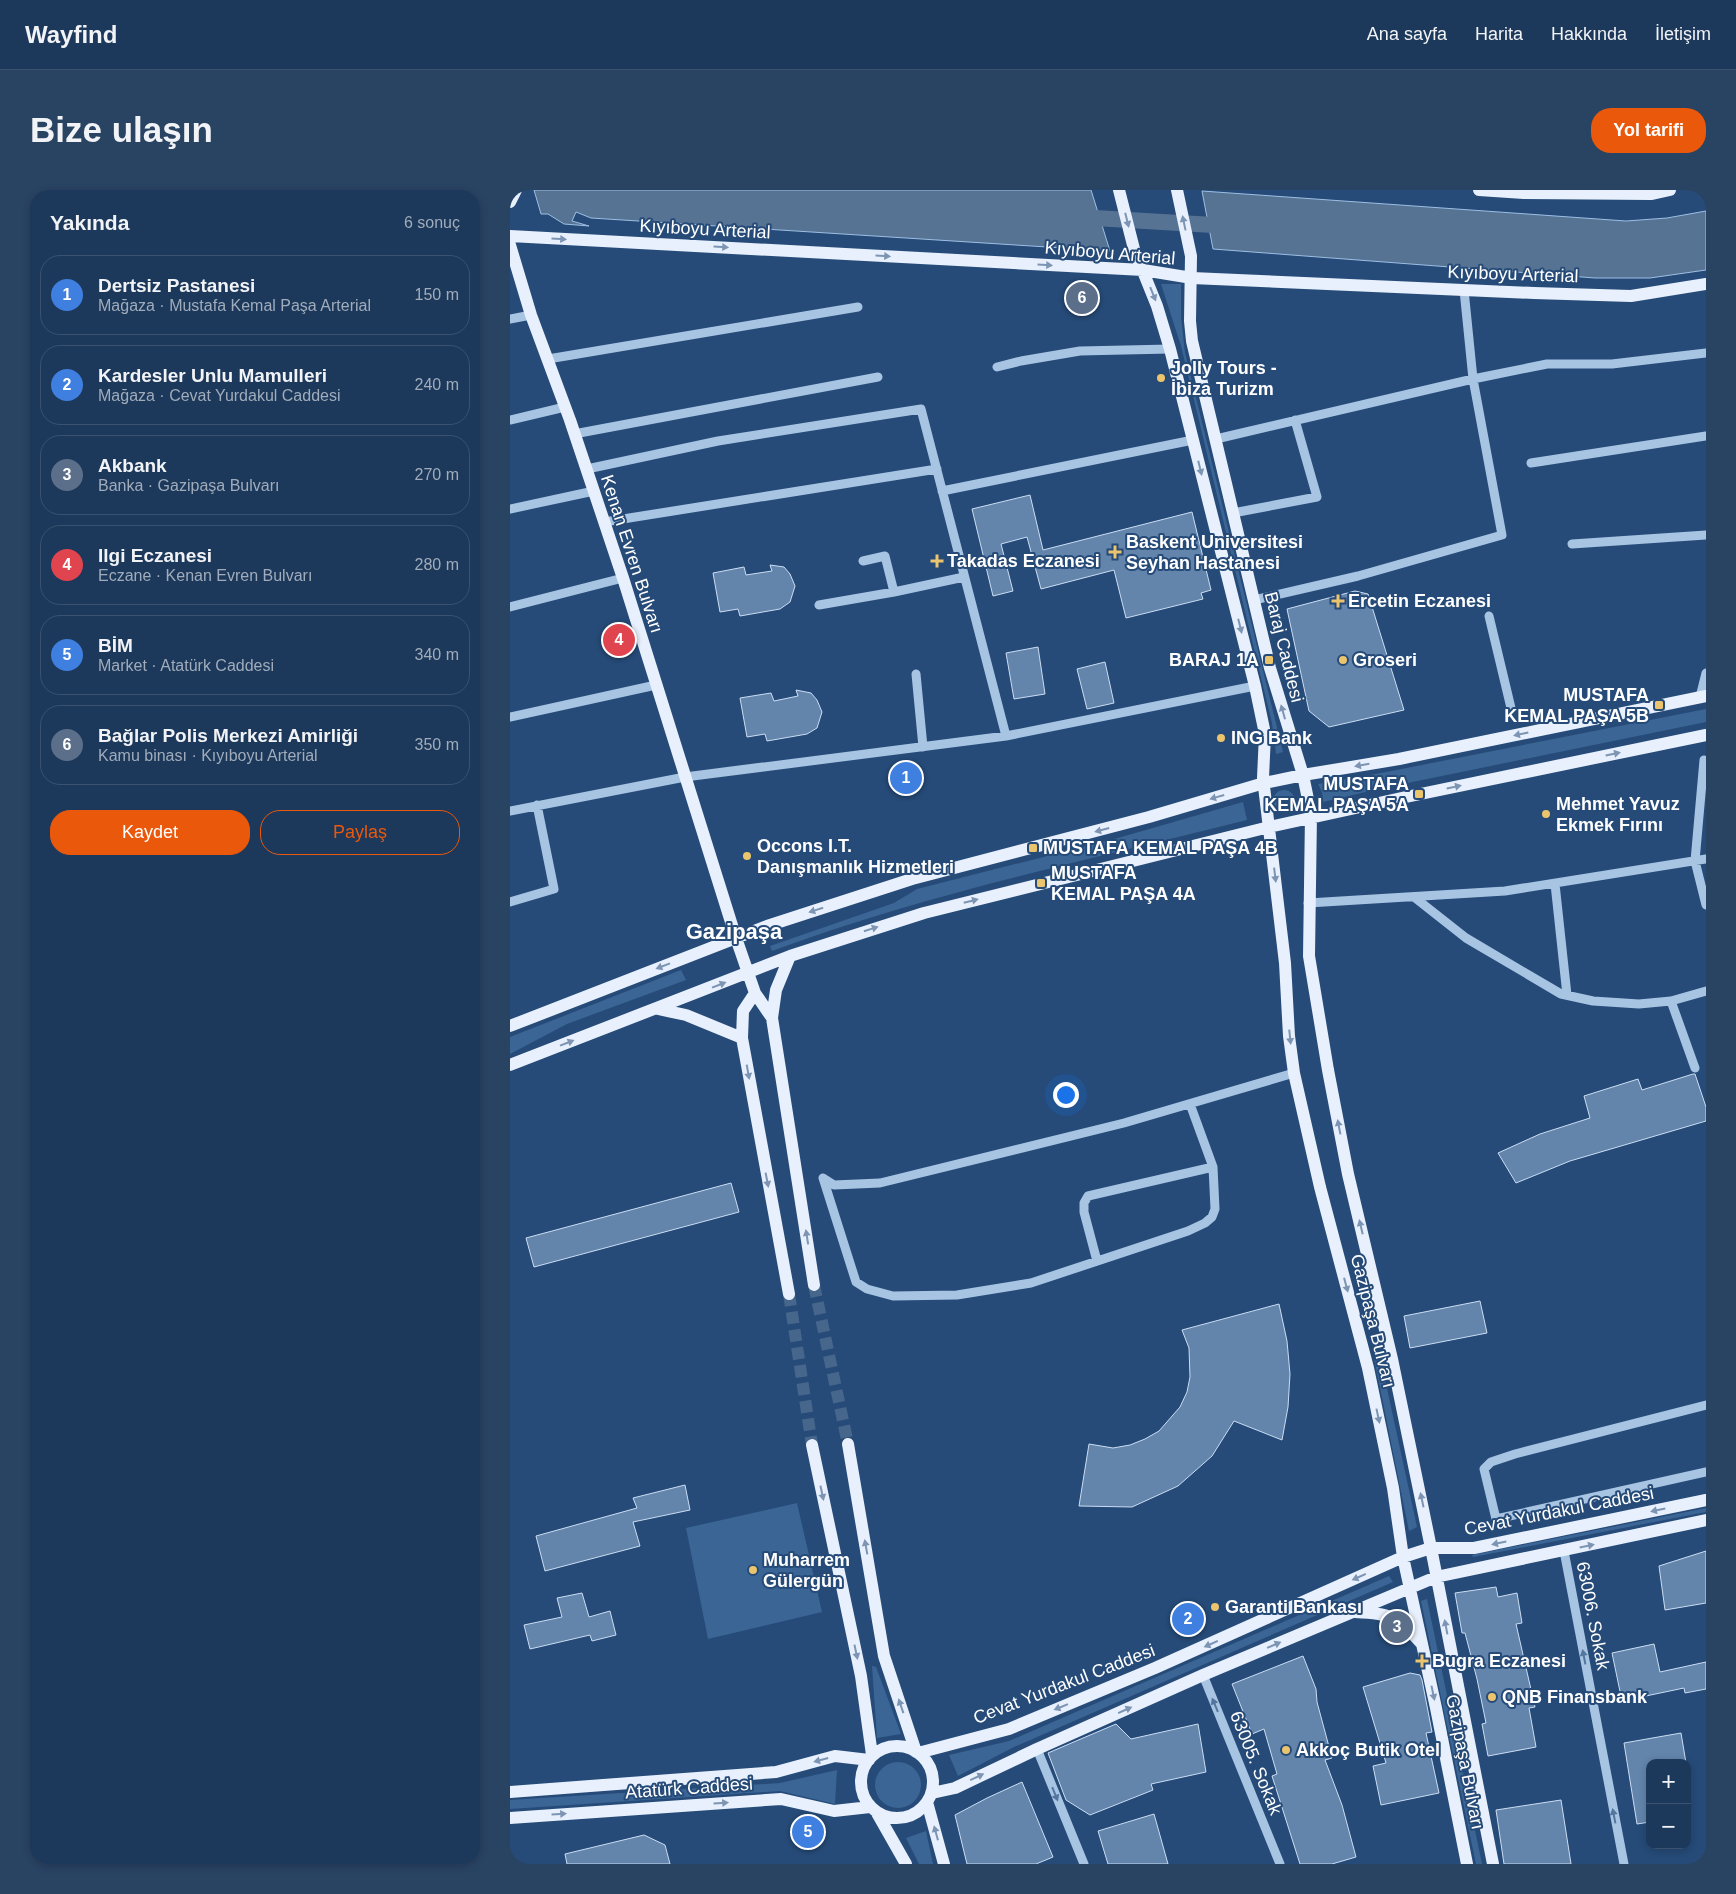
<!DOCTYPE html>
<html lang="tr">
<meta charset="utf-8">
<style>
:root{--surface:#1c385a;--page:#294363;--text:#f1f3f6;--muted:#a0acbb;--line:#3a5270;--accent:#ea580c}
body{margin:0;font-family:Helvetica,sans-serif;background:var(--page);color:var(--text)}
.controls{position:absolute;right:15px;bottom:15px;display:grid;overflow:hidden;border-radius:10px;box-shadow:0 2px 8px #0003}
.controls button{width:45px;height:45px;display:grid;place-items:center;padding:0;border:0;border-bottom:1px solid var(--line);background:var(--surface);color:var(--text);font:25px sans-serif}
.you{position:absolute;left:555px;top:904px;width:18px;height:18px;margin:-12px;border:4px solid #fff;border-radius:50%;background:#1a73e8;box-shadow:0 0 0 8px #1a73e833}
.badge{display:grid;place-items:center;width:32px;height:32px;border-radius:50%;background:var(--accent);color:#fff;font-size:16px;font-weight:700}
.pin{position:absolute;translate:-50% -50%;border:2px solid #fff;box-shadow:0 1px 5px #0006}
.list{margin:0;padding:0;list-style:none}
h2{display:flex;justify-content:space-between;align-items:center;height:65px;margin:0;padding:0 20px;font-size:21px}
h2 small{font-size:16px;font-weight:400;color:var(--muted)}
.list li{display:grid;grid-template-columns:32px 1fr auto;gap:15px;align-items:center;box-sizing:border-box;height:80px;margin:0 10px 10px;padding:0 10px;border:1px solid var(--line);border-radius:20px}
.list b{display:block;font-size:19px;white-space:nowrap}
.list p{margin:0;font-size:16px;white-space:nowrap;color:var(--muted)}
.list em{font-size:16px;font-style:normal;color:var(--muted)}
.actions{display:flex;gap:10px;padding:15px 20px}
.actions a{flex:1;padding:11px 0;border:1px solid var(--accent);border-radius:20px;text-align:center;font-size:18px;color:var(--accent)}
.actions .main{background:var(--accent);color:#fff}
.map{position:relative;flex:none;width:1196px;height:1674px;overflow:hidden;border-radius:20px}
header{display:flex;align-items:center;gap:30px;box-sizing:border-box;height:70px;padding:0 25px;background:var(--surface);border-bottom:1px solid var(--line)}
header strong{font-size:24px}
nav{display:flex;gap:28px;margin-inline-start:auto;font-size:18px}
.intro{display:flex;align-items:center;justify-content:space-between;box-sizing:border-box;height:120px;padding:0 30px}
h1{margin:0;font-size:35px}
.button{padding:12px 22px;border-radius:20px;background:var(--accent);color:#fff;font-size:18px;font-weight:700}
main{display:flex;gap:30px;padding:0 30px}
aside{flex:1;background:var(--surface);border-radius:20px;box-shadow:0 2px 8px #0003}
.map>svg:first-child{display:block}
</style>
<header>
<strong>Wayfind</strong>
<nav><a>Ana sayfa</a><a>Harita</a><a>Hakkında</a><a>İletişim</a></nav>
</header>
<div class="intro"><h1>Bize ulaşın</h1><a class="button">Yol tarifi</a></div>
<main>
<aside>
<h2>Yakında<small>6 sonuç</small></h2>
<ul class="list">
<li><span class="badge" style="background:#3f7fe0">1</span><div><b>Dertsiz Pastanesi</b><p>Mağaza · Mustafa Kemal Paşa Arterial</p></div><em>150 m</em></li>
<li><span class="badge" style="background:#3f7fe0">2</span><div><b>Kardesler Unlu Mamulleri</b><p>Mağaza · Cevat Yurdakul Caddesi</p></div><em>240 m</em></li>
<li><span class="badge" style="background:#5c6f8a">3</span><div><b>Akbank</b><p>Banka · Gazipaşa Bulvarı</p></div><em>270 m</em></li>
<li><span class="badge" style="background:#e0444e">4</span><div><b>Ilgi Eczanesi</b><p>Eczane · Kenan Evren Bulvarı</p></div><em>280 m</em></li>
<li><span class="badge" style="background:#3f7fe0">5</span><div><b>BİM</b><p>Market · Atatürk Caddesi</p></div><em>340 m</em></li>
<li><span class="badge" style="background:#5c6f8a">6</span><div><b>Bağlar Polis Merkezi Amirliği</b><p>Kamu binası · Kıyıboyu Arterial</p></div><em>350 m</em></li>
</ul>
<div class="actions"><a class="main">Kaydet</a><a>Paylaş</a></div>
</aside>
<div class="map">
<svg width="1196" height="1674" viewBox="0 0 1196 1674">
<rect width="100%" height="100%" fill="#264b78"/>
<path fill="#3a6595" d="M651 94H671V127L675 163 773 562 766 564 762 533 671 156Z
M1196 519V532L873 598 813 612 812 602 808 594 871 583Z
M763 611a11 11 0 1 1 22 0a11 11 0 1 1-22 0Z
M733 612 737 630C578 670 416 704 262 761L260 756 384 713 407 699 608 648Z
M171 780 176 790 57 834 0 864V847Z
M870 1166 907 1337 899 1341 864 1168Z
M287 1313 312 1422 198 1449 176 1338Z
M1196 1318V1322L963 1367 962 1365Z
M879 1386 883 1392 504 1557 448 1586 439 1565 499 1551Z
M917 1409 972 1674H966L911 1411Z
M362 1476 366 1477 391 1544 367 1548Z
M365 1595a23 23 0 1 1 46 0a23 23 0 1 1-46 0Z
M327 1580 325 1614 270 1601 0 1619V1610L270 1593Z
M416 1641 423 1674H409L396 1648Z"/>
<path fill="#577394" stroke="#9dbfe3" d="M24 0H581L600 61 81 28 66 22 62 31 79 36 54 34 38 24H31Z
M692 1 1116 31 1157 28 1196 21V80L1140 88H1085L703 59Z"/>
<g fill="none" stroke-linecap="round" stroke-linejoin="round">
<path stroke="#577394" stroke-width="16" d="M568 27 720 36"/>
</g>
<path fill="#6385ac" stroke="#cbddf3" d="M520 305 533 360 682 322 701 400 691 403 693 409 616 428 604 380 531 399 517 347 491 354 503 401 483 406 462 319Z
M260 375 274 377 280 384 285 396 280 412 270 419 230 426 228 419 210 422 203 383 234 377 236 385 262 381Z
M845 401 858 404 894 520 819 537 799 521 777 419Z
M528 457 535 504 504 509 496 463Z
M595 472 604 513 577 519 567 479Z
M286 500 301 503 307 510 312 522 307 538 297 544 257 551 255 544 237 547 230 508 261 503 264 511 288 506Z
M1183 884H1185L1196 917V931L1060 971 1006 993 988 963 1030 944 1080 928 1074 906 1128 889 1132 900Z
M221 993 229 1022 24 1077 16 1048Z
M970 1111 977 1143 900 1158 894 1126Z
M769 1114 777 1151 780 1184 778 1217 772 1250 724 1231 702 1266 668 1296 622 1317 569 1316 579 1254 603 1258 620 1255 635 1249 649 1241 670 1217 677 1202 680 1187 679 1158 672 1140Z
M175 1295 180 1320 123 1332 130 1356 35 1381 26 1346 127 1318 123 1308Z
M1196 1361V1413L1155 1420 1149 1376Z
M986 1397 988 1407 1007 1403 1012 1433 1006 1434 1025 1517 1019 1518 1026 1557 978 1566 972 1534 976 1533 967 1489 955 1443H952L945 1403Z
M72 1403 79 1427 100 1421 106 1445 82 1451 80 1445 20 1459 14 1435 52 1427 47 1408Z
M1144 1454 1150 1482 1196 1472V1499L1175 1503 1174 1498 1112 1511 1102 1463Z
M793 1466 806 1499 807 1512 822 1568 815 1570 832 1615 846 1667 822 1674H790L762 1586 767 1584 754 1539 742 1544 722 1494Z
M900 1483 910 1485 912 1490 922 1542 916 1543 929 1603 871 1615 863 1576 876 1573 853 1497Z
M606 1534 621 1549 688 1534 696 1582 641 1594 643 1600 580 1625 556 1610 538 1563Z
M1171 1543 1176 1573H1140V1632L1127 1634 1114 1553Z
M512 1592 543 1667 526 1674H457L445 1625 477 1608Z
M1051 1610 1061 1674H994L986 1620Z
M644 1624 658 1674H598L588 1641Z
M134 1645 155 1655 160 1674H57L55 1664Z"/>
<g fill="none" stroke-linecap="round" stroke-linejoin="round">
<path stroke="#47668c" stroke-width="12" stroke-dasharray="12 6" stroke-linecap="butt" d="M304 1095 338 1254
M279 1104 302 1255"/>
<path stroke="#a8c4e3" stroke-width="9" d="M0 129 21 125
M38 169 348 117
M487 177 511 171 570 161 660 159
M0 230 55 217
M64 244 368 187
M706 249 963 189 1037 174H1102L1196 163
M1021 273 1196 246
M77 279 208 251 411 219 496 546
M432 301 683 250
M0 319 84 301
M723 323 807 307 785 230
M94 332 427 279
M1062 354 1196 345
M353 371 375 366 384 402
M744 410 848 386 992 345 963 189 954 100
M309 415 384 402 454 387
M0 417 113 388
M979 426 1001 518
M406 484 413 557
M1190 507 1196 483
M0 527 146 495
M1194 570 1185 671 1196 715
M0 621 175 587 496 546 745 496
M1045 694 1057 805
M904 707 956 748 1051 804 1083 811 1129 814 1161 811 1196 801
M0 712 44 699 27 615
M798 713 995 701 1196 669
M1161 811 1185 878
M313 988 346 1092 357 1099 383 1106 447 1105 521 1093 678 1041 695 1033 702 1027 705 1019 703 977 680 914
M313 988 324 995 370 993 614 933 784 883
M587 1071 574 1022V1013L578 1006 703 977
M1196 1215 1005 1264 981 1272 974 1279 986 1329 1196 1282
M1054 1361 1114 1674
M693 1485 770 1674
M527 1559 574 1674"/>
<path stroke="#e7f0fc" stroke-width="12" d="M609 0 624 59 647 116 660 159 745 496 755 544 753 588 775 773 779 846 784 883 810 997 858 1178 883 1298 893 1367 926 1518 957 1674
M667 0 681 66 680 131 682 151 760 478 793 585 801 624 799 766 818 880 838 984 882 1169 921 1358 983 1674
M969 0 1014 3 1142 4 1160 0
M0 12 6 0
M0 46 633 80 682 88 1024 103 1121 106 1196 94
M0 55 21 125 60 230 113 388 226 748 245 803 262 828 304 1095
M245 803 233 821 232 848 279 1104
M148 819 176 825 232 848
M262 828 266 800 280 766
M0 836 257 736 402 689 639 627 754 593 793 585 889 569 1196 506
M0 875 280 766 414 723 759 637 896 607 1196 545
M338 1254 374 1466 406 1562
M302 1255 351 1486 362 1565
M845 1422C881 1424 886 1425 911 1453
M351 1592a36 36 0 1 1 72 0a36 36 0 1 1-72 0Z
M408 1563 499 1539 645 1478 893 1367 921 1358H964L1196 1310
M0 1602 266 1582 325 1566 359 1570
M422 1603 445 1598 527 1559 693 1485 926 1387 1196 1330
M417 1612 434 1674
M367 1623 396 1674
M0 1628 271 1609 324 1621 360 1617"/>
</g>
<defs><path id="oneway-solid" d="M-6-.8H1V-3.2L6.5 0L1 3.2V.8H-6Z" transform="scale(1.25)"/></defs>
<g fill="#7d95b3">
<use href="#oneway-solid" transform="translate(617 30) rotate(76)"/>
<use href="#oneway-solid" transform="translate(674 33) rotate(-102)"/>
<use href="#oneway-solid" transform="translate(49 49) rotate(3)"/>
<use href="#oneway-solid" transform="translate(211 57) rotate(3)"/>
<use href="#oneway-solid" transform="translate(373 66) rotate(3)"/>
<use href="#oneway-solid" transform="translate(535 75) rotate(3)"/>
<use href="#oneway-solid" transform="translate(643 104) rotate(68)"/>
<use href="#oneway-solid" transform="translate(690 278) rotate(76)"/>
<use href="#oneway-solid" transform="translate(730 436) rotate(76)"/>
<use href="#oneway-solid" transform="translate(773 522) rotate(-106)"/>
<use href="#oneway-solid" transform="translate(1011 544) rotate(168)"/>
<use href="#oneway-solid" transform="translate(1103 564) rotate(-12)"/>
<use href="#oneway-solid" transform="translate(852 575) rotate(170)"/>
<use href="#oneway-solid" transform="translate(944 597) rotate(-12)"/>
<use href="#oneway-solid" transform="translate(707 607) rotate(164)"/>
<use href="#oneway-solid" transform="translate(592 640) rotate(165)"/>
<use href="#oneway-solid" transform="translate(765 685) rotate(83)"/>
<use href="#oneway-solid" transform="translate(461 711) rotate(-14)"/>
<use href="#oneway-solid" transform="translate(306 720) rotate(162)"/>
<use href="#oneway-solid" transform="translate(361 739) rotate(-18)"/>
<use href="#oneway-solid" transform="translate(153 776) rotate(159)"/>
<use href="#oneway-solid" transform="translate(209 795) rotate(-21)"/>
<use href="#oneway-solid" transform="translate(780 847) rotate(84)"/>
<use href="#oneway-solid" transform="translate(57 853) rotate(-21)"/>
<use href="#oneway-solid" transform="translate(238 882) rotate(80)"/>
<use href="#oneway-solid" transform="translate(829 937) rotate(-101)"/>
<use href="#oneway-solid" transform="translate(257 990) rotate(79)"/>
<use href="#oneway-solid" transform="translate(851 1037) rotate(-103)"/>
<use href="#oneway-solid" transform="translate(297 1047) rotate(-99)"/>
<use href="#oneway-solid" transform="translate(836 1095) rotate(75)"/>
<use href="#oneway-solid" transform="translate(868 1226) rotate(78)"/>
<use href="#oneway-solid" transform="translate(312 1303) rotate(78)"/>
<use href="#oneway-solid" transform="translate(912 1310) rotate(-102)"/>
<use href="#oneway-solid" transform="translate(1148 1320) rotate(168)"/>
<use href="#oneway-solid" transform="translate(989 1353) rotate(168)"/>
<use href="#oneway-solid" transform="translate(1077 1356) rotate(-12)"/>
<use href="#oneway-solid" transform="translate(356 1357) rotate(-100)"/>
<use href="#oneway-solid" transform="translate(849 1387) rotate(156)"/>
<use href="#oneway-solid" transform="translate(936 1437) rotate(-101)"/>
<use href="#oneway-solid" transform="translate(701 1454) rotate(156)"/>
<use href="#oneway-solid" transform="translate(764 1455) rotate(-23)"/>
<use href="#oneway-solid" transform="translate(346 1462) rotate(78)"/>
<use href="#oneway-solid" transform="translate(923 1503) rotate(78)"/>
<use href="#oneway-solid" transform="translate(391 1516) rotate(-109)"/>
<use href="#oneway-solid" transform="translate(551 1517) rotate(158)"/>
<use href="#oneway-solid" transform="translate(615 1520) rotate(-24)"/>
<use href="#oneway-solid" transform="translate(311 1570) rotate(165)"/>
<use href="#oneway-solid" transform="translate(467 1587) rotate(-25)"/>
<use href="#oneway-solid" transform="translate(211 1613) rotate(-4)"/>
<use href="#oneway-solid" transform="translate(49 1624) rotate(-4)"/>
<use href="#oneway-solid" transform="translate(426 1643) rotate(-105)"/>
</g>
<g fill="#54759d">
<use href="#oneway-solid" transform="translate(1074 1467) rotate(-101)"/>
<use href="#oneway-solid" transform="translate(705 1515) rotate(-113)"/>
<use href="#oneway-solid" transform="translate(545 1604) rotate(68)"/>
<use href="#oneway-solid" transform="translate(1104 1626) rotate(-101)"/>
</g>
<g fill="#ebc56e" stroke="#264b78" stroke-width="2">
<circle cx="651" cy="188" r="5"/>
<path d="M602.5 354.5h5v5h5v5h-5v5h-5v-5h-5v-5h5z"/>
<path d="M424.5 363.5h5v5h5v5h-5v5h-5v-5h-5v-5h5z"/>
<path d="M825.5 403.5h5v5h5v5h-5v5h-5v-5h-5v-5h5z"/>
<rect x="754" y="465" width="10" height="10" rx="2.5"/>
<circle cx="833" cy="470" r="5"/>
<rect x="1144" y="510" width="10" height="10" rx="2.5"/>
<circle cx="711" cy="548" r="5"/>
<rect x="904" y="599" width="10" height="10" rx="2.5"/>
<circle cx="1036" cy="624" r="5"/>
<rect x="518" y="653" width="10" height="10" rx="2.5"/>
<circle cx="237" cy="666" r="5"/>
<rect x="526" y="688" width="10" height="10" rx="2.5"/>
<circle cx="243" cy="1380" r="5"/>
<circle cx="705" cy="1417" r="5"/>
<path d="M909.5 1463.5h5v5h5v5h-5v5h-5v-5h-5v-5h5z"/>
<circle cx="982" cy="1507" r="5"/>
<circle cx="776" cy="1560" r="5"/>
</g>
<g text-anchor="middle" stroke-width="4" stroke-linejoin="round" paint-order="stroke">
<g font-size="18" fill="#fff" stroke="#264b78">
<text transform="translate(195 39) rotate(3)" y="6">Kıyıboyu Arterial</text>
<text transform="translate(600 63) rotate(5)" y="6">Kıyıboyu Arterial</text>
<text transform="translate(1003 84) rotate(2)" y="6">Kıyıboyu Arterial</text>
<text transform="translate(122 364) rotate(72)" y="6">Kenan Evren Bulvarı</text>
<text transform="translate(774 457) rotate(76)" y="6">Baraj Caddesi</text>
<text transform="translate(863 1131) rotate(76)" y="6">Gazipaşa Bulvarı</text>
<text transform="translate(1049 1321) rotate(-11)" y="6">Cevat Yurdakul Caddesi</text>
<text transform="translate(1083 1426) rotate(79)" y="6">63006. Sokak</text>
<text transform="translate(554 1494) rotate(-21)" y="6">Cevat Yurdakul Caddesi</text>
<text transform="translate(955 1572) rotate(79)" y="6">Gazipaşa Bulvarı</text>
<text transform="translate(746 1573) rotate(68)" y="6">63005. Sokak</text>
<text transform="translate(179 1598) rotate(-4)" y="6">Atatürk Caddesi</text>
</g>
<g font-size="18" font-weight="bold" fill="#fff" stroke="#264b78" text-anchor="start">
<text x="661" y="184">Jolly Tours -<tspan x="661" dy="21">İbiza Turizm</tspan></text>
<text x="616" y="358">Baskent Universitesi<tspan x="616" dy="21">Seyhan Hastanesi</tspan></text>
<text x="437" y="377">Takadas Eczanesi</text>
<text x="838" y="417">Ercetin Eczanesi</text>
<text x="749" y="476" text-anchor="end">BARAJ 1A</text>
<text x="843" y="476">Groseri</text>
<text x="1139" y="511" text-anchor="end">MUSTAFA<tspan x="1139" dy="21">KEMAL PAŞA 5B</tspan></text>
<text x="721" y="554">ING Bank</text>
<text x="899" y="600" text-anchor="end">MUSTAFA<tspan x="899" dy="21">KEMAL PAŞA 5A</tspan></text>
<text x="1046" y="620">Mehmet Yavuz<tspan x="1046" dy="21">Ekmek Fırını</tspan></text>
<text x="247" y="662">Occons I.T.<tspan x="247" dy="21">Danışmanlık Hizmetleri</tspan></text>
<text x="533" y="664">MUSTAFA KEMAL PAŞA 4B</text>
<text x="541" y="689">MUSTAFA<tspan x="541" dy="21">KEMAL PAŞA 4A</tspan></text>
<text x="253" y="1376">Muharrem<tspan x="253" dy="21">Gülergün</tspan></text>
<text x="715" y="1423">Garanti Bankası</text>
<text x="922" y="1477">Bugra Eczanesi</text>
<text x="992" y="1513">QNB Finansbank</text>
<text x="786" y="1566">Akkoç Butik Otel</text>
</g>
<g font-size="22" font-weight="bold" fill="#fff" stroke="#264b78">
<text x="224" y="749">Gazipaşa</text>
</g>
</g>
</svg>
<div class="controls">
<button>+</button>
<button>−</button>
</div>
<div class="you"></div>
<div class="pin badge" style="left:396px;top:588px;background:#3f7fe0">1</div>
<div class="pin badge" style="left:678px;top:1429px;background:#3f7fe0">2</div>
<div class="pin badge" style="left:887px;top:1437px;background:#5c6f8a">3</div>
<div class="pin badge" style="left:109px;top:450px;background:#e0444e">4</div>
<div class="pin badge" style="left:298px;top:1642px;background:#3f7fe0">5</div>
<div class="pin badge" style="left:572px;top:108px;background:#5c6f8a">6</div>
</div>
</main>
